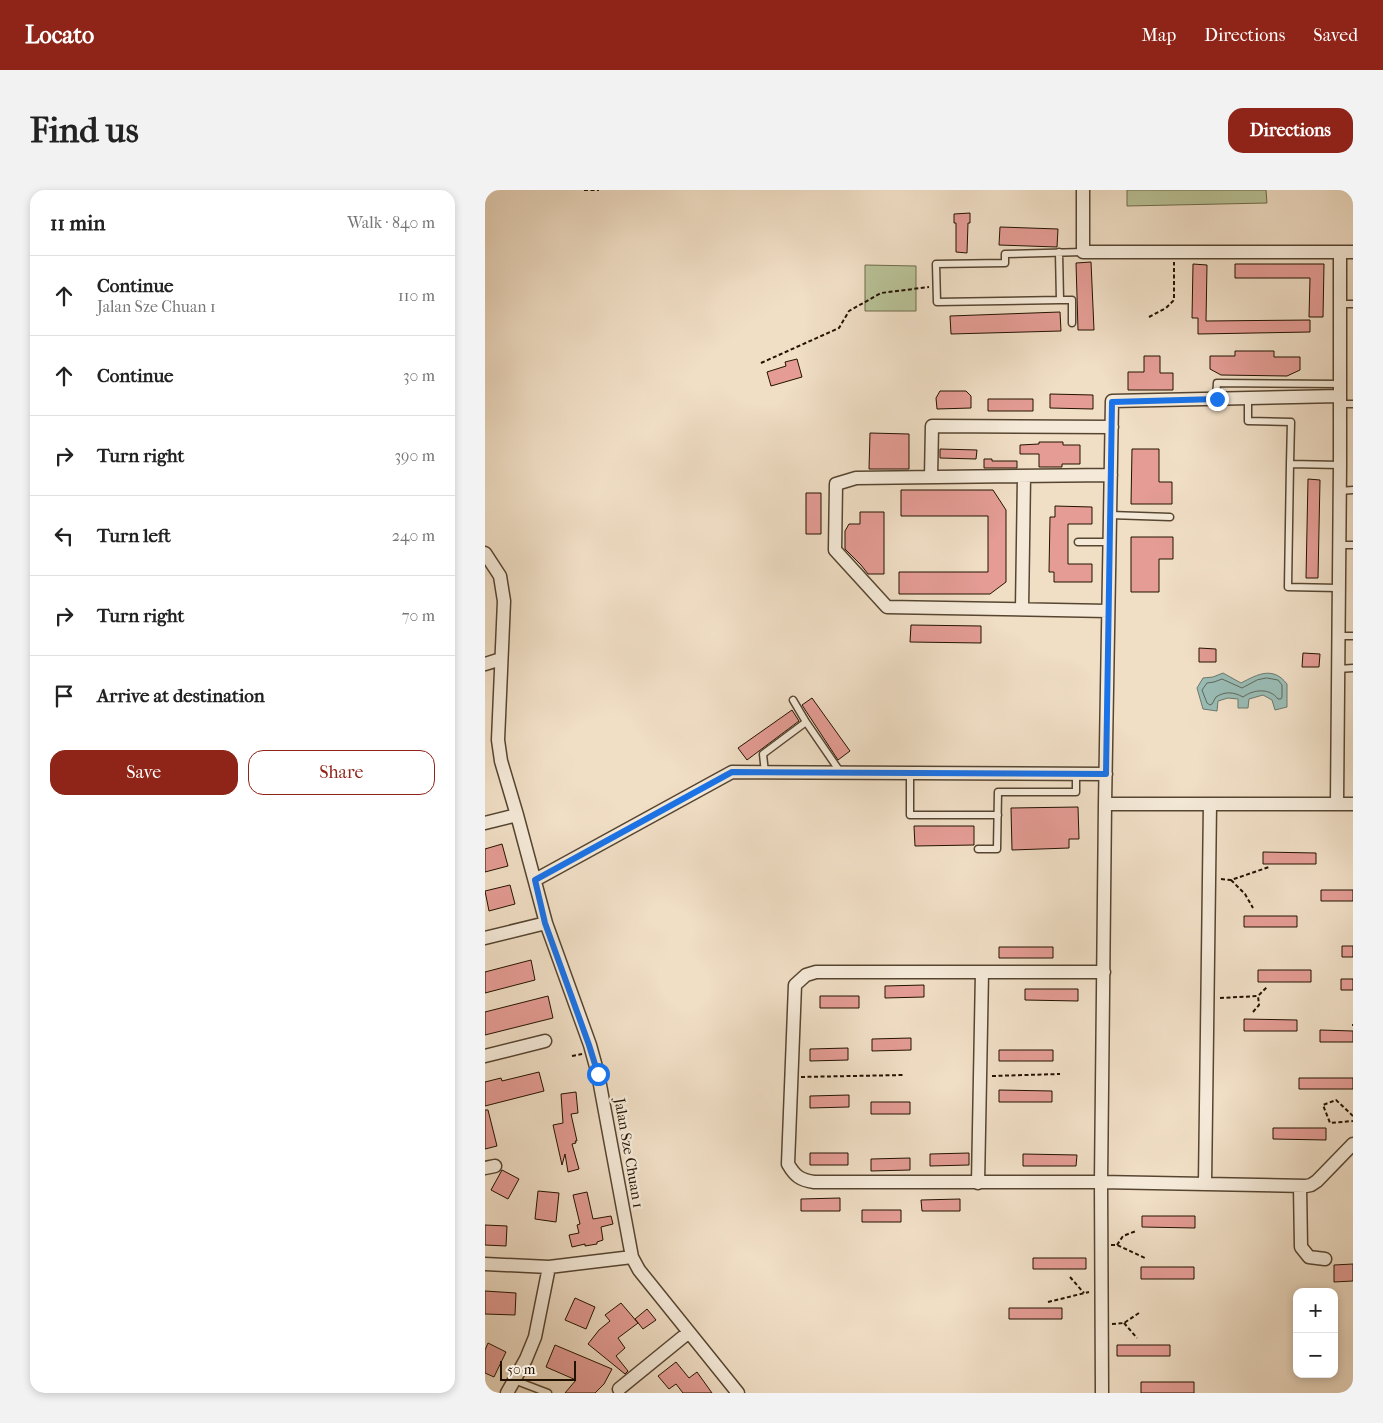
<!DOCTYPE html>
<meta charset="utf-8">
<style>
:root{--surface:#fff;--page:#f2f2f2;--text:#222;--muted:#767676;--line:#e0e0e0;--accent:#8f2418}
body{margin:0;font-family:"IM FELL French Canon",serif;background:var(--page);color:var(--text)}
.controls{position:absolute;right:15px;bottom:15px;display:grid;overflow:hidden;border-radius:10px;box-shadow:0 2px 8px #0003}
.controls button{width:45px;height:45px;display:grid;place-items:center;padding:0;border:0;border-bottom:1px solid var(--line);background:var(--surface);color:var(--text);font:25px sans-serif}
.scale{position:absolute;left:15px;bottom:12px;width:76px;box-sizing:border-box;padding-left:5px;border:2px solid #231200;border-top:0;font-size:14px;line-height:18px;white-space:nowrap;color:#231200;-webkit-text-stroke:4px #f5ead9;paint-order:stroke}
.stop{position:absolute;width:15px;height:15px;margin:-11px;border:4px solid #1a73e8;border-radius:50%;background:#fff}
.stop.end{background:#1a73e8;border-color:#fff;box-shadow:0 1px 5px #0008}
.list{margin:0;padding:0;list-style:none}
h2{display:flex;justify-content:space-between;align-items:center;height:65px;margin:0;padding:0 20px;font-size:21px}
h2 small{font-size:16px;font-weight:400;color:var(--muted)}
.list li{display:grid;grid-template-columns:32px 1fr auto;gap:15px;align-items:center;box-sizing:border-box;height:80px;padding:0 20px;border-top:1px solid var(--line)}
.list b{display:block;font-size:19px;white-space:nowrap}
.list p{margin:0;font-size:16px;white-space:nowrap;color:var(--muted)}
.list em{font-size:16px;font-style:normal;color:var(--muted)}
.actions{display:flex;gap:10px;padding:15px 20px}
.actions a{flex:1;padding:11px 0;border:1px solid var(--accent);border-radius:15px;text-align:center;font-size:18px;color:var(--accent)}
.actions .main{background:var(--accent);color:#fff}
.icon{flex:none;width:28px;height:28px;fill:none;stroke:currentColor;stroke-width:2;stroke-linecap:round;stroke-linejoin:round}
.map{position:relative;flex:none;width:868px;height:1203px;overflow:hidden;border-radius:15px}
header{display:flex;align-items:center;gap:30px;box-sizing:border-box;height:70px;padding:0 25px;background:var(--accent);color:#fff}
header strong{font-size:24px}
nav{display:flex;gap:28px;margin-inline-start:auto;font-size:18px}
.intro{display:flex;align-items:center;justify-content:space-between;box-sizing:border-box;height:120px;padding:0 30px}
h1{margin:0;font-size:35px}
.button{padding:12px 22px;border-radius:15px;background:var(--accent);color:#fff;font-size:18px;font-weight:700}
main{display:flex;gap:30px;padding:0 30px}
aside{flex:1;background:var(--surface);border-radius:15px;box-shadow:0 2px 8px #0003}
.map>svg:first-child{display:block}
</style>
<header>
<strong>Locato</strong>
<nav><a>Map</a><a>Directions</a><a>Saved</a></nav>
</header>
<div class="intro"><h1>Find us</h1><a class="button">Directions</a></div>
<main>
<aside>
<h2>11 min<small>Walk · 840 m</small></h2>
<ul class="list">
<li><svg class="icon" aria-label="ahead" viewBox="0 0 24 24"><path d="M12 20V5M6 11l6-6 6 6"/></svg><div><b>Continue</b><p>Jalan Sze Chuan 1</p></div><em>110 m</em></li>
<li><svg class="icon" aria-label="ahead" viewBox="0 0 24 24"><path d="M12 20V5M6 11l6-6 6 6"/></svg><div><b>Continue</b></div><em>30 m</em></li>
<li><svg class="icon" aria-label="right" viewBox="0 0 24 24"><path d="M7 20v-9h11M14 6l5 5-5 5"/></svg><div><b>Turn right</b></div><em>390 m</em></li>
<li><svg class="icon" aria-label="left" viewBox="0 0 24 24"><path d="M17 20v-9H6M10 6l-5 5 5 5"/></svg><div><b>Turn left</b></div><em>240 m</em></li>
<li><svg class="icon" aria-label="right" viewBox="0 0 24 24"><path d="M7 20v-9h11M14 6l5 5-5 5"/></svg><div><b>Turn right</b></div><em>70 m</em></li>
<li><svg class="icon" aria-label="arrive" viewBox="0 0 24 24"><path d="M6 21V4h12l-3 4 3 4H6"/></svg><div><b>Arrive at destination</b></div></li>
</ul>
<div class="actions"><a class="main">Save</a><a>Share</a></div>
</aside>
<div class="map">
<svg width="868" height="1203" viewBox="0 0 868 1203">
<rect width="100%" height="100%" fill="#f0dec5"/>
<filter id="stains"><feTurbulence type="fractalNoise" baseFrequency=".004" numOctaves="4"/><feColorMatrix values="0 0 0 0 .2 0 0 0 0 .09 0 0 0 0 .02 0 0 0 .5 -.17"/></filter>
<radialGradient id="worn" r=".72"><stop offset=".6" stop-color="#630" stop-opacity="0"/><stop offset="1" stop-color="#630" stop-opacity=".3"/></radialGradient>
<path fill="#b8c196" stroke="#6e6a4b" d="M642 0H781L782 13 642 16Z
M380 75 431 76V121H380Z"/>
<path fill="#9abcb5" stroke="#6a786d" d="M738 483 756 493C773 484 788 476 802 494V517L790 520 787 510 778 505 764 509 763 518H753V509L743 508 733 511 732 521 718 519 712 498 718 488 728 487Z"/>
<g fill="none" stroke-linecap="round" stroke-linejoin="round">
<path stroke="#5e675a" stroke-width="1" d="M782 488 793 490 797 495V507L796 509H793C785 498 769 499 758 507 749 502 740 501 731 507L727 514 725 515 722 513 717 500 722 493 729 492 737 489 757 498 772 490Z"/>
</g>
<path fill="#e49c94" stroke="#231200" d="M485 23V33H483L482 63 471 62V33H469V24Z
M515 37 573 39 572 57 514 55Z
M606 72 609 140H593L591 73Z
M708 74 722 75 721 131 825 130V142L713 144V128H707Z
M750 74H839L838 127H824L825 88H750Z
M575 122 576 141 466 144 465 126Z
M750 161H789V167H815V180L802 186 736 185 725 179V166H750Z
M659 166H675V183H688V200H643V182H659Z
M312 169 317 187 286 196 282 182 301 176 300 172Z
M455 201H481L486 206V218L452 219 451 208Z
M565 204 608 205V219L565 218Z
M503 209H548V221H503Z
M385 243 424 244V279H384Z
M554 252H578V255H595V274H577V277H554V264H535V255L554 254Z
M455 259 492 260 491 269 455 268Z
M647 259H674V292H687V314H646Z
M499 269H507V271H532V278H499Z
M823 289 835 290 833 388H821Z
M416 300H508L521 320V392L505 404H414V382H503V326H416Z
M321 303H336V344H321Z
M570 316 607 317V334H583V374H607V392H569V382H564L565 327H570Z
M375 322H399V384H383L376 375 360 359V341L364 334H375Z
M646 347H688V369H674V402H646Z
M426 435 496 436V453L425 452Z
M714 458 731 459V472H714Z
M818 463 835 464 834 477H817Z
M327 508 365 561 353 570 317 515Z
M307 520 314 531 262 570 253 558Z
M593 617 594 649H584V658L527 660 526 618Z
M429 636H489V655L430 656Z
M17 654 23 676 0 682V659Z
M778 662 831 663V674H778Z
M25 695 30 714 4 721 0 701Z
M836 700H868V711H836Z
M759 726H812V737H759Z
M857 756H868V767H857Z
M514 757H568V768H514Z
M46 770 50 790 0 803V782Z
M773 780H826V792H773Z
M856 789H868V800H856Z
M439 795V807L400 808V796Z
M540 799H593V811L540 810Z
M63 806 68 828 0 845V822Z
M335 806H374V818H335Z
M759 829 812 830V841H759Z
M835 840 868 841V852H835Z
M426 848V860L387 861V849Z
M363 858V870L325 871V859Z
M514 860H568V871H514Z
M54 882 59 901 0 916V892L16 888 17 891Z
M814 888H868V899H814Z
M514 900 567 901V912H514Z
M91 902 93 923 86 924 92 951H90L91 953 87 954 94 979 83 982 80 964 77 975 68 935 78 933 76 904Z
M364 905V917L325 918V906Z
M386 912H425V924H386Z
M0 920H3L12 956 0 959Z
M788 938H841V950L788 949Z
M325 963H363V975H325Z
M484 963V975L445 976V964Z
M538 964 592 965 591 976H538Z
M425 968V980L386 981V969Z
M17 980 34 989 23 1009 6 1000Z
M53 1001 74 1003 71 1032 50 1029Z
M102 1002 108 1029 126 1026 128 1034 116 1037 118 1050 112 1052V1054L100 1056V1054L87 1057 84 1045 94 1043 92 1035 95 1034 88 1005Z
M355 1008V1021H316V1009Z
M475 1009V1021H437L436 1010Z
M377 1020H416V1032H377Z
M657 1026H710V1038L657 1037Z
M0 1035 22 1036 21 1056 0 1055Z
M548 1068H601V1079H548Z
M868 1074V1091L849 1092V1075Z
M656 1077H709V1089H656Z
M0 1101 31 1103 30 1125 0 1124Z
M90 1108 110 1117 101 1139 80 1130Z
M136 1113 153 1133 133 1148 140 1158 131 1166 143 1181 140 1184 103 1154 114 1140 125 1131 120 1125Z
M524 1118H577V1129H524Z
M162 1119 171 1130 158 1139 150 1129Z
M3 1153 21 1162 9 1187 0 1183V1160Z
M70 1155 127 1179 119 1194 110 1203H80L91 1190 61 1177Z
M632 1155H685V1166H632Z
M191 1172 204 1188 212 1182 227 1203H198L191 1194 184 1199 173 1186Z
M656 1192H709V1203H656Z"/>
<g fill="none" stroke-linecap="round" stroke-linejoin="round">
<defs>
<path id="lane" d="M574 62 575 110 452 112 451 74 520 73V64L598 62
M575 110H587V133
M855 114H868
M763 208V231L806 232 805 274
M731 209 732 193 855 194
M855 214H868
M854 301 868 300
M625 325 685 327
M593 352H625
M854 355H868
M853 398 803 397 805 274 855 275
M853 446H868
M853 479 868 478
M308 510 321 532
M280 583 278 564 321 532 356 583
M425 583V625H513
M493 659H512L513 602H591V584
M29 1190 63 1203"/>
<path id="street" d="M598 0V62H868
M446 287 447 236 627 237
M0 363 15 386 19 411 13 550 16 571 32 625 61 733
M537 419 539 286
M623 421 402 417 350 360 351 294 371 288 626 285
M0 474 16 469
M852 613 855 275V62
M620 614H868
M0 633 32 625
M50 690 247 582 621 584
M0 748 61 733 105 855 113 884 147 1067 154 1080 253 1203
M619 782H331L321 785 310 795 303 974C310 986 315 990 329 992H616L821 996 826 995 832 991 868 954
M0 866 60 851
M0 978 10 976
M493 993 497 782
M720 994 725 614
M815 996 816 1057 824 1067 840 1069
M0 1074 64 1077 147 1067
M134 1199 204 1142
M22 1203 41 1169 50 1147 64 1077
M617 1203 616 992 620 614 627 211 855 206"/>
</defs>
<use href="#lane" stroke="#564531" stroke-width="9"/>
<use href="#street" stroke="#564531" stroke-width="15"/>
<path stroke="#231200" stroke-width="2" stroke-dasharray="4 2.5" stroke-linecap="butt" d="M99 0H114
M664 127 681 118 689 110V72
M276 173 354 138 364 121 396 103 444 97
M736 689 746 690 784 677
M746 690 760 704 768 718
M735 808 773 806
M768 822 774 815 773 806 783 796
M867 835H868
M87 866 97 864
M507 886 575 884
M316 887 419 885
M868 926 851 910 838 915 845 933 868 931
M626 1055H632L660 1068
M632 1055 638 1046 651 1041
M585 1087 599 1103
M563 1112 604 1102
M639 1133 652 1148
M627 1134 639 1133 654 1123"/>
<use href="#lane" stroke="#f5ead9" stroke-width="6"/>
<use href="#street" stroke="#f5ead9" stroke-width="12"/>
</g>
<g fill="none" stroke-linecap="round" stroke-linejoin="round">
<path stroke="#1a73e8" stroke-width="6" d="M113 884 104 855 60 733 50 690 247 582 621 584 627 212 732 209"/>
</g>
<g text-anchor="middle" stroke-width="5" stroke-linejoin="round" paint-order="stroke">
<g font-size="15" fill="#231200" stroke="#f5ead9">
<text transform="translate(144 963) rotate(80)" y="5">Jalan Sze Chuan 1</text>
</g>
</g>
<rect width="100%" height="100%" filter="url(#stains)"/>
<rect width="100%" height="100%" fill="url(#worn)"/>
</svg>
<div class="controls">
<button>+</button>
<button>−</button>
</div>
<div class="scale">50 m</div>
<div class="stop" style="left:113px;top:884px"></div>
<div class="stop end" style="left:732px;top:209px"></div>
</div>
</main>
